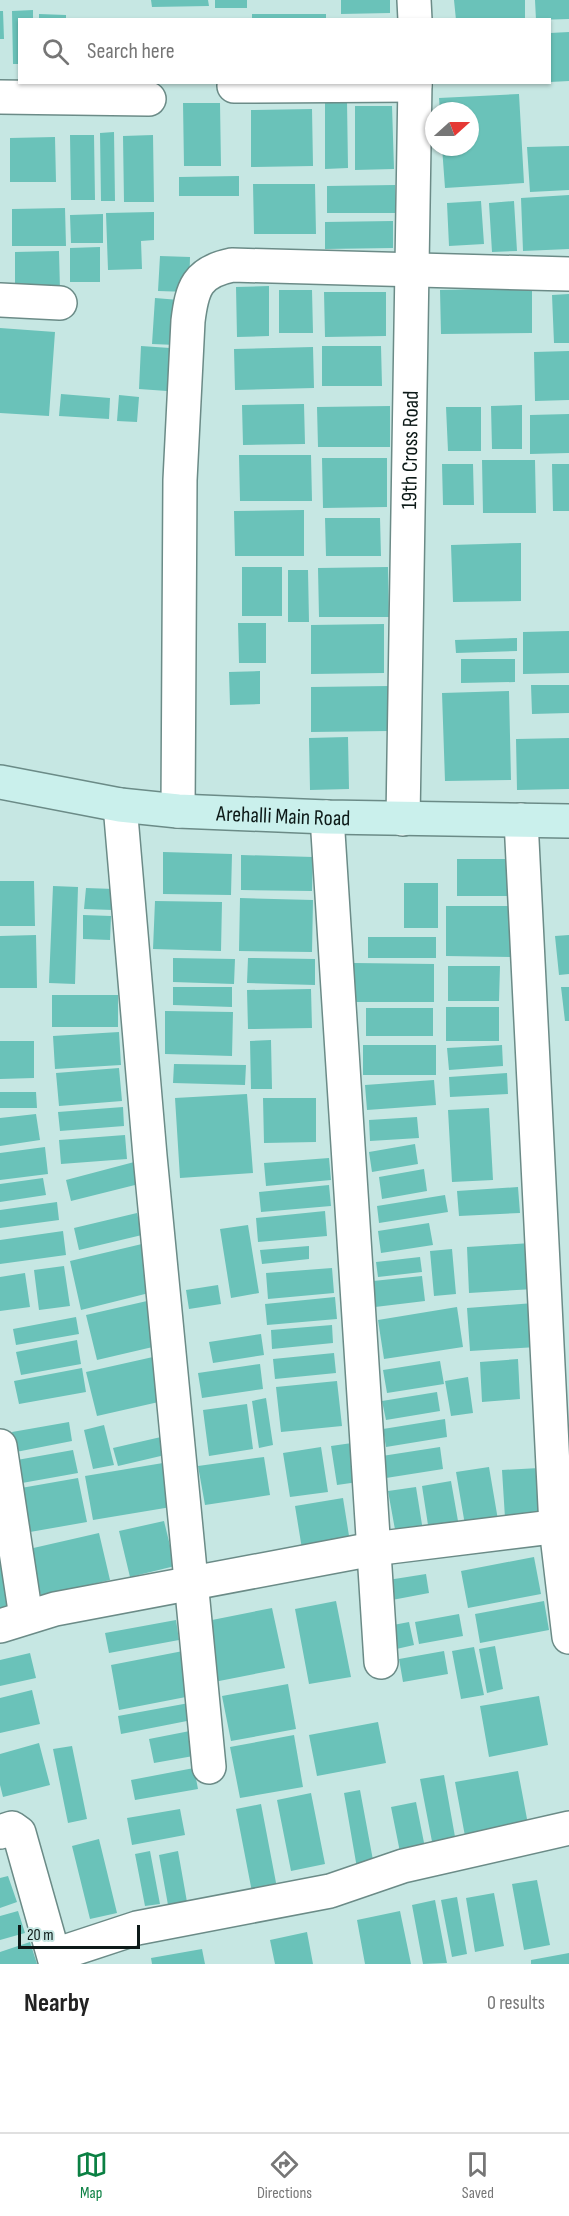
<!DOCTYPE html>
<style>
:root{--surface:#fff;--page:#f2f2f2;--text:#222;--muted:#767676;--line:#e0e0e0;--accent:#0b8043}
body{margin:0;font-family:"Sofia Sans Condensed",sans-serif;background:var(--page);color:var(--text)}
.compass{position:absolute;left:425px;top:102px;width:54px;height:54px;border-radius:50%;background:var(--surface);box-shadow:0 2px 4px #0004;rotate:69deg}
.scale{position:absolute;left:18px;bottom:15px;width:122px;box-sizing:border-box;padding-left:6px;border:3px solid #0d1a18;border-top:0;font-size:16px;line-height:21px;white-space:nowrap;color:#0d1a18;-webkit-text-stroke:4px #c6e7e3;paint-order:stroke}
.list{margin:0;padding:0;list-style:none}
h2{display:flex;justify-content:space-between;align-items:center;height:78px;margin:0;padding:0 24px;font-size:26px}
h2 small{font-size:20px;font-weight:400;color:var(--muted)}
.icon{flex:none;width:33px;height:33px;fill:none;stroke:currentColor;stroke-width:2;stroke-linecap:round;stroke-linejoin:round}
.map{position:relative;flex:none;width:569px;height:1964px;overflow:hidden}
.search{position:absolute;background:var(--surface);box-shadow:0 2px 4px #0004;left:18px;right:18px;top:18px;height:66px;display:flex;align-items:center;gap:15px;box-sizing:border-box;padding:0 21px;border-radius:0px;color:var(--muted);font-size:22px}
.sheet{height:168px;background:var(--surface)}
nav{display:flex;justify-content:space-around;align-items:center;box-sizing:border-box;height:84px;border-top:2px solid var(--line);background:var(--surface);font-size:16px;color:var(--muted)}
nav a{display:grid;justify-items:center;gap:3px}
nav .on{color:var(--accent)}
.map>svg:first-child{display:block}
</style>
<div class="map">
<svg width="569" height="1964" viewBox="0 0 569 1964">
<rect width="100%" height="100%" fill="#c6e7e3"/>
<path fill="#6ac2b9" d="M151 0H208L209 6 152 7Z
M215 0H247V8H215Z
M341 0H390V13L341 14Z
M454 0H525V20H456Z
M535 0H569V19L536 20Z
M33 10V20H20V64H13L12 11Z
M0 11H3L4 39H0Z
M39 14 66 15V20H39Z
M252 14H326V20H252Z
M569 32V81L550 82V33Z
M519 94 524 183 445 188 442 147H470V111H440L439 98Z
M325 101H347L348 168 325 169Z
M183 103H220L221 166H184Z
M355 106H392L394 169 355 170Z
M312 109 313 166 251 167V110Z
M114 132 115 201H101L100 133Z
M70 135H94L95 200H71Z
M153 135 154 202H124L123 136Z
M55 137 56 182H10V138Z
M569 146V190L530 192 527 147Z
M239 176V196H179V177Z
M253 184H315L316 234H254Z
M395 185 396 213H327V186Z
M569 195V249L523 251 521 198Z
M481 201 484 244 449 246 447 203Z
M514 201 517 251 492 252 489 203Z
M65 208 66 246H12V209Z
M154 212V240L141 241 142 269 108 270 106 213Z
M103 214V243H71L70 215Z
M393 221V248L325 249V222Z
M100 247V282H70V248Z
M59 251 60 290H15V252Z
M160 256 190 257 189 292 158 291Z
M269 286V336L237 337 236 287Z
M532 288V333L441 334 440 290Z
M279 290H312L313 333H279Z
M324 292H386V336L325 337Z
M569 294V343H554L552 295Z
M155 298 179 300 176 345 152 344Z
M0 328 55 332 49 416 0 413Z
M141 346 170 348 167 391 139 389Z
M322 346H381L382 386H322Z
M313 347 314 388 235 390 234 349Z
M569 351V400L535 401 534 352Z
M61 394 110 398 109 419 59 416Z
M119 395 139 397 137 422 117 421Z
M304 404 305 444 243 445 242 405Z
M522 405V449H492L491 406Z
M390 406V447H318L317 407Z
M446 407H481V451H448Z
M569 414V453L530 454V415Z
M239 455H311L312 501H240Z
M322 458H387V507L323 508Z
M482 460H535L536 513H483Z
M442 464H473L474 505H443Z
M552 464H569V511H553Z
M304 510V556H235L234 511Z
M325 518H380L381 556H326Z
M521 543V601L453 602 451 545Z
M242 567H282V616H242Z
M388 567 389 617H319L318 568Z
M288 570H308L309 622H288Z
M238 623H266V663H239Z
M384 624V673L311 674V625Z
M569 631V673L523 674V632Z
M517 638V651L456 653 455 640Z
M461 659H515V682L461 683Z
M260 671V704L230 705 229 672Z
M531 685H569V713L532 714Z
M389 686V731L311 732V687Z
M509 691 511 780 445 781 442 693Z
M348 737 349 789 310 790 309 738Z
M569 738V789L517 790 516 739Z
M163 852 232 854 231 895 163 894Z
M241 855 313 857 312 891 241 890Z
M457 859H510V896H457Z
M0 881H34L35 926H0Z
M404 883H438V928H404Z
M53 886 78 887 75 984 49 983Z
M86 888 114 889 113 910 84 909Z
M240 898 313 900 312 952 239 951Z
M155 901 222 902 221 951 153 949Z
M446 906H510V957L446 956Z
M83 915 111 916 110 940 83 939Z
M36 935 37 988H0V936Z
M569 935V974L559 975 555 936Z
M368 937H436V958H368Z
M173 958 235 959 234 984 173 982Z
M248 958 315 959V985L247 983Z
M354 963 434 964V1002H354Z
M448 966H500L499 1001H448Z
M173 987H232V1007L173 1005Z
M561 987H569V1021H565Z
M311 989 312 1028 248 1029 247 990Z
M52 995H118V1027H52Z
M446 1007H499V1041H446Z
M366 1008H433V1036H366Z
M165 1011 233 1012 232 1056 165 1054Z
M119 1032 121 1065 55 1069 53 1036Z
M271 1040 272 1089H251L250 1041Z
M0 1041H34V1078L0 1079Z
M363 1045H436V1075H363Z
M502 1045 503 1066 449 1070 447 1048Z
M174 1064 246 1065 245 1085 173 1083Z
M119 1068 122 1101 59 1106 56 1073Z
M507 1073 508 1094 450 1097 449 1077Z
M434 1080 436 1105 367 1110 365 1085Z
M0 1092H36L37 1108H0Z
M247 1094 253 1173 180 1178 175 1098Z
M263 1098H316V1142L264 1143Z
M123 1107 124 1126 60 1131 58 1112Z
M489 1108 493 1180 452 1182 448 1110Z
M36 1114 40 1140 0 1146V1118Z
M417 1117 419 1138 370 1141 369 1120Z
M125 1135 127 1159 61 1164 59 1140Z
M415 1144 418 1164 372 1172 369 1152Z
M45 1147 48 1174 0 1180V1153Z
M329 1158 331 1180 266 1186 264 1163Z
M138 1161 143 1183 71 1201 66 1180Z
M424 1169 427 1191 382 1199 379 1177Z
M43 1178 46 1195 0 1202V1184Z
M329 1185 331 1206 261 1212 259 1192Z
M518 1187 520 1213 459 1216 457 1191Z
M445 1195 448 1212 379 1223 377 1206Z
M57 1202 59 1220 0 1228V1210Z
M325 1211 327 1236 258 1242 256 1218Z
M137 1213 142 1235 79 1250 74 1228Z
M429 1223 433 1245 381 1253 378 1231Z
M248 1225 259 1293 231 1298 220 1229Z
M63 1231 66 1255 0 1264V1240Z
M531 1243 534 1289 469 1293 467 1247Z
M142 1244 153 1292 81 1310 70 1261Z
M309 1246V1259L262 1264 260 1250Z
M452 1249 456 1294 434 1296 430 1251Z
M420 1257 422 1272 378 1277 376 1262Z
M64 1266 70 1306 39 1310 34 1270Z
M332 1268 334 1293 268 1299 266 1273Z
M25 1273 30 1307 0 1311V1277Z
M422 1276 425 1301 375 1307 373 1281Z
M218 1285 221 1304 189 1309 186 1290Z
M335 1297 337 1319 267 1325 265 1304Z
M147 1301 157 1346 97 1360 86 1315Z
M534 1303 537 1347 470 1351 467 1308Z
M457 1307 463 1347 384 1359 378 1320Z
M76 1317 79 1334 16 1345 13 1329Z
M332 1325 333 1343 272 1349 271 1330Z
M261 1334 264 1355 213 1363 209 1342Z
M77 1340 81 1364 21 1375 16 1352Z
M334 1353 336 1373 275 1379 273 1359Z
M153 1357 163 1401 97 1416 86 1372Z
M518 1359 520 1399 482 1402 480 1362Z
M440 1361 444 1384 387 1393 383 1370Z
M260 1364 263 1389 202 1398 198 1373Z
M82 1368 86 1392 19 1404 14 1381Z
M468 1377 473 1413 451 1416 445 1381Z
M337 1381 342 1426 281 1432 276 1387Z
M437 1392 440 1411 386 1420 382 1401Z
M266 1398 273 1445 259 1448 252 1401Z
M247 1404 253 1449 209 1456 203 1410Z
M445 1419 447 1437 386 1447 383 1429Z
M69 1422 72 1441 16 1452 12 1432Z
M104 1425 114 1465 93 1469 84 1430Z
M161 1437 165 1455 118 1466 113 1448Z
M352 1443 358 1482 337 1485 331 1446Z
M321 1447 328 1492 290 1497 283 1453Z
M440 1447 443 1469 386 1478 382 1456Z
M73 1450 78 1473 22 1483 17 1460Z
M264 1457 270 1495 205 1505 198 1466Z
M163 1463 171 1507 93 1520 85 1476Z
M489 1467 498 1520 465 1525 456 1472Z
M539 1468 542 1516 505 1518 502 1470Z
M78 1478 87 1522 30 1532 21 1488Z
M451 1481 458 1521 428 1525 422 1486Z
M416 1487 423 1531 396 1535 388 1491Z
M343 1498 350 1542 302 1549 295 1506Z
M164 1521 175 1566 130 1577 119 1531Z
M99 1533 110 1580 41 1596 29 1549Z
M0 1556 17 1605 0 1610Z
M534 1557 541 1594 468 1608 461 1571Z
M426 1574 429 1593 392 1600 388 1580Z
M336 1601 351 1677 309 1684 295 1609Z
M544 1601 549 1630 480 1643 475 1614Z
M272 1608 285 1668 214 1682 202 1622Z
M459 1614 463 1636 419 1644 415 1622Z
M176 1620 179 1640 109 1653 105 1633Z
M409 1622 414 1645 392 1650 388 1626Z
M495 1646 503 1689 487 1693 479 1649Z
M474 1647 484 1695 461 1699 452 1651Z
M183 1651 191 1696 119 1710 111 1665Z
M444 1651 448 1674 403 1682 399 1659Z
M30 1653 36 1678 0 1686V1660Z
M288 1684 296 1729 231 1741 222 1696Z
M32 1690 40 1724 0 1733V1698Z
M539 1696 548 1745 489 1757 480 1706Z
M189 1703 192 1720 121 1734 118 1716Z
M378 1722 386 1763 317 1776 309 1735Z
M195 1730 199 1755 154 1763 149 1739Z
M294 1735 303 1787 240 1798 230 1747Z
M39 1743 50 1785 3 1797 0 1785V1754Z
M72 1746 87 1819 68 1823 53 1749Z
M194 1768 198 1789 135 1800 131 1780Z
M518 1771 530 1835 467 1847 455 1782Z
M444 1775 457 1848 434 1852 420 1779Z
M360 1790 375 1871 358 1874 344 1793Z
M311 1793 325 1864 291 1871 277 1800Z
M416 1802 426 1853 401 1857 391 1807Z
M261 1804 277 1888 252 1892 236 1809Z
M180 1809 185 1835 132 1845 127 1818Z
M99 1839 117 1913 90 1919 72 1846Z
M150 1851 160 1904 145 1906 135 1854Z
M178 1851 187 1902 168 1905 159 1855Z
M8 1876 17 1902 0 1908V1878Z
M537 1880 550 1945 524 1950 512 1884Z
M494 1893 504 1946 475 1952 466 1898Z
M457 1897 467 1954 452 1957 441 1900Z
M435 1900 447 1963 423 1964 412 1905Z
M18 1911 25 1933 0 1940V1916Z
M400 1911 411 1964H365L357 1920Z
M307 1932 313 1964H275L270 1940Z
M30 1942 37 1964H0V1952Z
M202 1949 205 1964H152L151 1958Z
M569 1953V1964H531V1960Z"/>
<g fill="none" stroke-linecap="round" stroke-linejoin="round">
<defs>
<g id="street">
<path d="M414 0 415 20"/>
<path d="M234 86 415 85"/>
<path d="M0 97 149 99"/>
<path d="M0 300 60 303"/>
<path d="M120 805 150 1156 209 1767"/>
<path d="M178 811 180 480 188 321C192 288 197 272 232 265L569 274"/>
<path d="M327 817 381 1662"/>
<path id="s1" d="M403 819 415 82"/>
<path d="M521 820 556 1527 569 1637"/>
<path d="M0 1446 26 1617"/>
<path d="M0 1626 55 1609 373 1549 569 1525"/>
<path d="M0 1832 12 1828 19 1833 56 1964"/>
<path d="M55 1955 137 1928 330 1891 403 1866 569 1828"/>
</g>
<g id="secondary">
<path id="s2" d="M0 782 120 805 178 811 327 817 569 821"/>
</g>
</defs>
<use href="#street" stroke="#6b8b87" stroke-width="36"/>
<use href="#secondary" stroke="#6b8b87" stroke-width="36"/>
<use href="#street" stroke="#fff" stroke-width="33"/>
<use href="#secondary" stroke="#caf0ec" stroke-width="33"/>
</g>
<g text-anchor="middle" stroke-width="5" stroke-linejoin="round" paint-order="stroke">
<g font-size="22" fill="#0d1a18" stroke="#c6e7e3">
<text dy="8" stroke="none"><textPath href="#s1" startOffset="369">19th Cross Road</textPath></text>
<text dy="8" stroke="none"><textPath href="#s2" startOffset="286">Arehalli Main Road</textPath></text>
</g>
</g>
</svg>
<svg class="compass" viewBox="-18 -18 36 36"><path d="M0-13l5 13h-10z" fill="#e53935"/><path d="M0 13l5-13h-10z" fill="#767676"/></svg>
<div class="scale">20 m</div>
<div class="search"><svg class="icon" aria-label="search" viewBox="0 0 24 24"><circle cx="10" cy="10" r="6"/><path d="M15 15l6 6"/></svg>Search here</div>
</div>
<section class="sheet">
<h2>Nearby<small>0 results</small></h2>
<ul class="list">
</ul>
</section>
<nav>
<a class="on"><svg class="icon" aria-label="map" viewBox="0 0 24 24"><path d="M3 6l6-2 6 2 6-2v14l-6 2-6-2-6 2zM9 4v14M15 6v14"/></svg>Map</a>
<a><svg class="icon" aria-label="directions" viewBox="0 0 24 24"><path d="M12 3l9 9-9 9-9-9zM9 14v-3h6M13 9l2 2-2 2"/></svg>Directions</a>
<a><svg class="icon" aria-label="saved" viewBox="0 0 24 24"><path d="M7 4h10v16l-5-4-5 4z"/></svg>Saved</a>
</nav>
